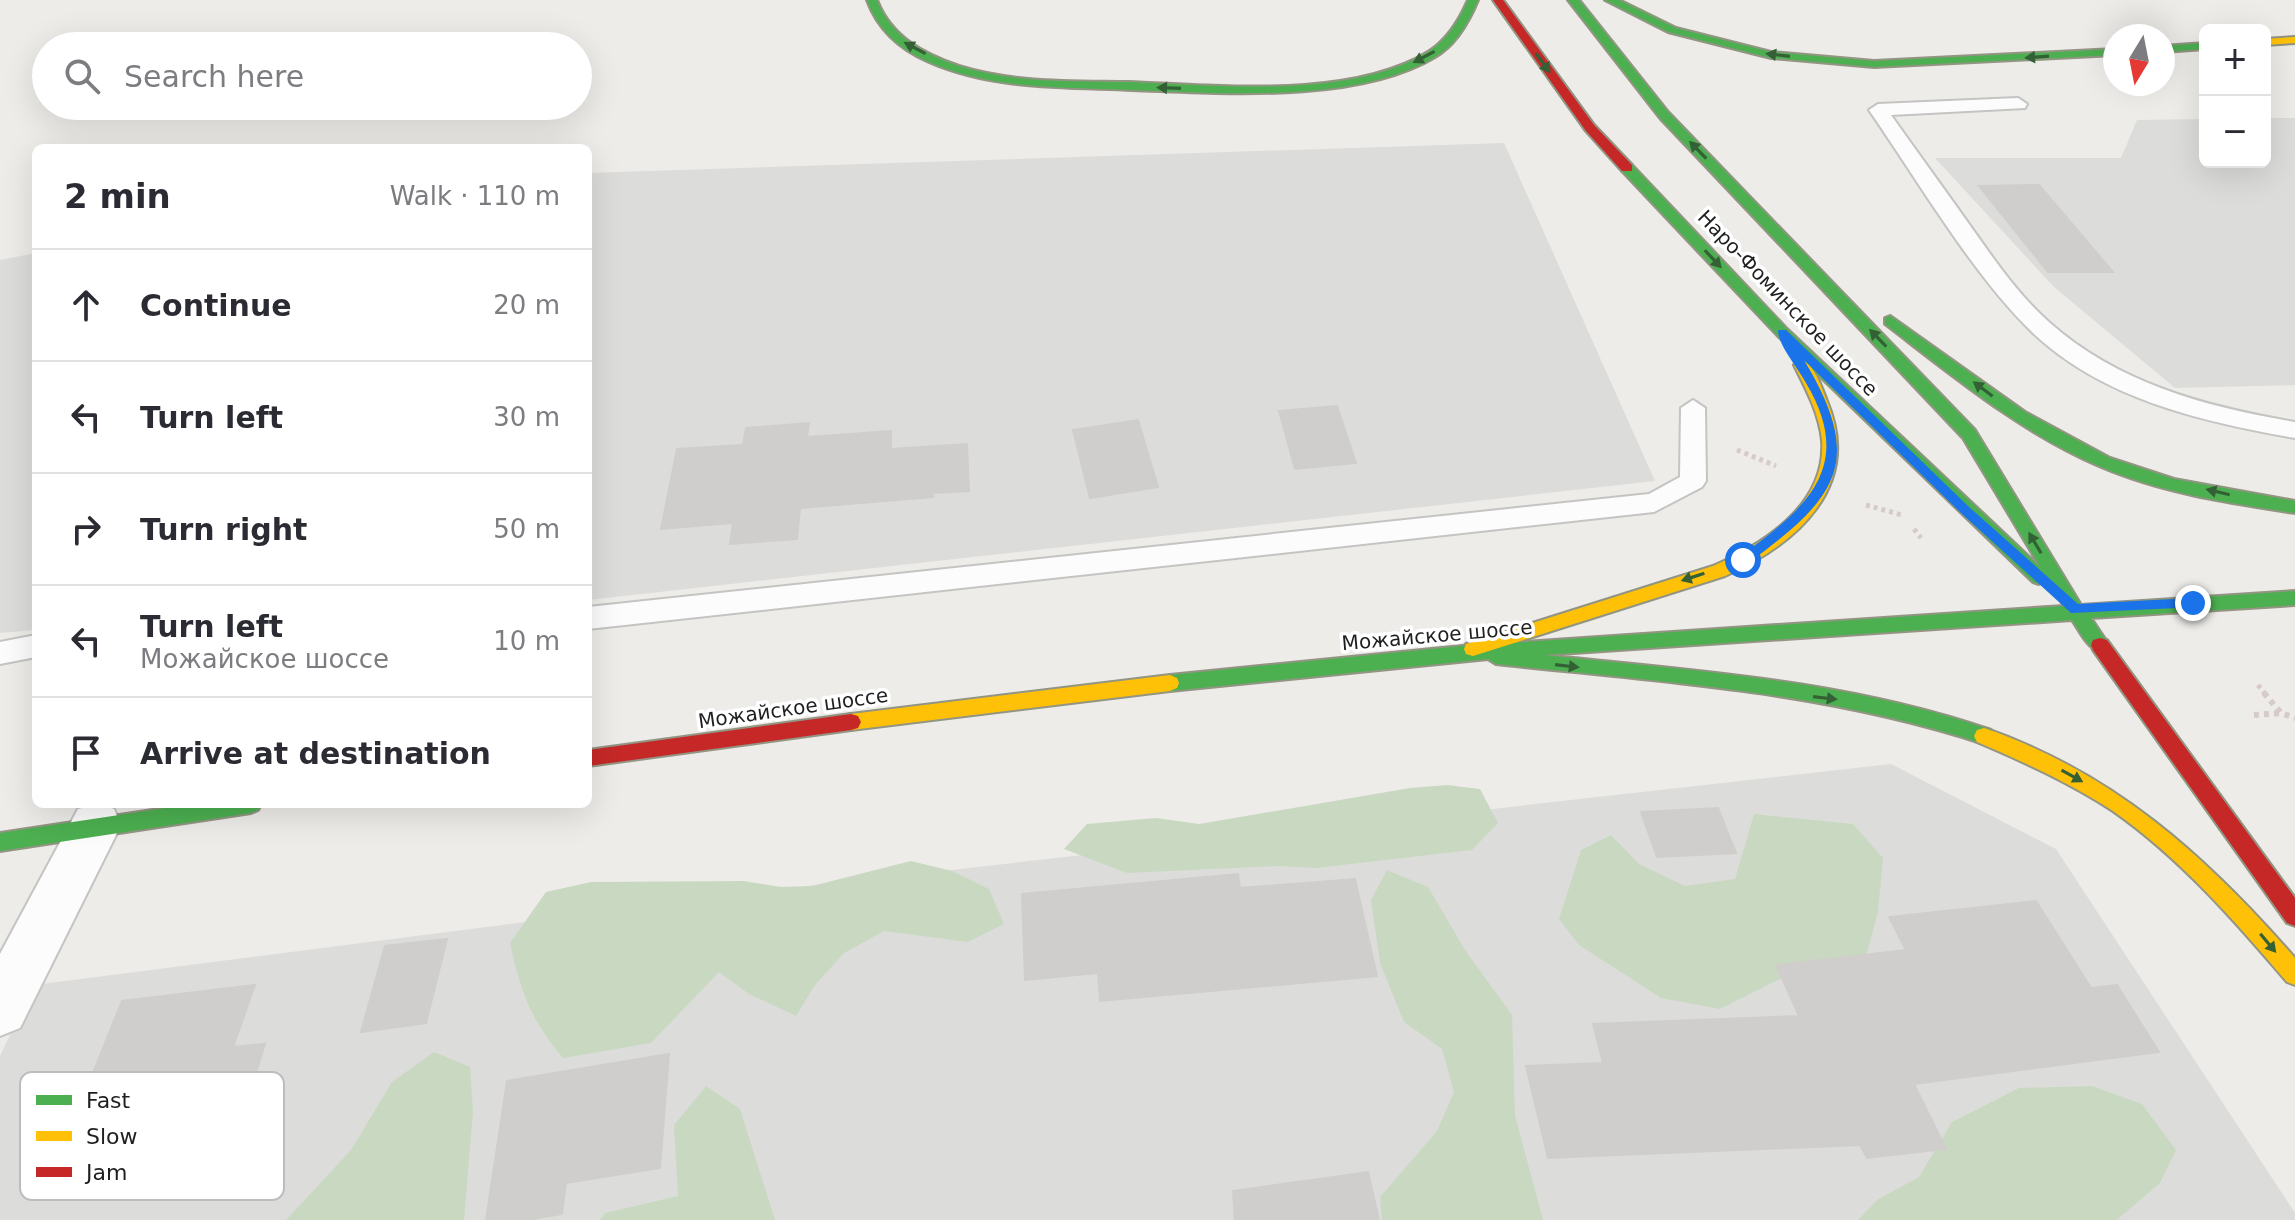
<!DOCTYPE html>
<meta charset="utf-8">
<style>
:root{--surface:#fff;--page:#f2f2f3;--text:#2b2b33;--muted:#7c7c81;--line:#e1e1e2}
body{margin:0;font-family:"DejaVu Sans",sans-serif;background:var(--page);color:var(--text)}
.controls{position:absolute;right:24px;top:24px;display:grid;overflow:hidden;border-radius:12px;box-shadow:0 8px 32px #0002}
.controls button{width:72px;height:72px;display:grid;place-items:center;padding:0;border:0;border-bottom:2px solid var(--line);background:var(--surface);color:var(--text);font:40px sans-serif}
.compass{position:absolute;left:2103px;top:24px;width:72px;height:72px;border-radius:50%;background:var(--surface);box-shadow:0 8px 32px #0002;rotate:190deg}
.stop{position:absolute;width:24px;height:24px;margin:-18px;border:6px solid #1a73e8;border-radius:50%;background:#fff}
.stop.end{background:#1a73e8;border-color:#fff;box-shadow:0 2px 8px #0008}
.list{margin:0;padding:0;list-style:none}
h2{display:flex;justify-content:space-between;align-items:center;height:104px;margin:0;padding:0 32px;font-size:34px}
h2 small{font-size:26px;font-weight:400;color:var(--muted)}
.list li{display:grid;grid-template-columns:52px 1fr auto;gap:24px;align-items:center;box-sizing:border-box;height:112px;padding:0 32px;border-top:2px solid var(--line)}
.list b{display:block;font-size:30px;white-space:nowrap}
.list p{margin:0;font-size:26px;white-space:nowrap;color:var(--muted)}
.list em{font-size:26px;font-style:normal;color:var(--muted)}
.icon{flex:none;width:44px;height:44px;fill:none;stroke:currentColor;stroke-width:2;stroke-linecap:round;stroke-linejoin:round}
.map{position:relative;flex:none;width:2295px;height:1220px;overflow:hidden}
.search{position:absolute;background:var(--surface);box-shadow:0 8px 32px #0002;left:32px;top:32px;width:560px;height:88px;display:flex;align-items:center;gap:20px;box-sizing:border-box;padding:0 28px;border-radius:44px;color:var(--muted);font-size:30px}
.panel{position:absolute;background:var(--surface);box-shadow:0 8px 32px #0002;left:32px;top:144px;width:560px;height:664px;border-radius:12px}
.map>svg:first-child{display:block}
</style>
<div class="map">
<svg width="2295" height="1220" viewBox="0 0 2295 1220">
<rect width="100%" height="100%" fill="#edece9"/>
<path fill="#dcdcda" d="M2265 118H2295V385L2175 388 2054 287 1935 158H2121L2137 120 2205 119V162H2265Z
M1504 143 1655 481 588 600V173Z
M36 253V630L0 633V260Z
M1891 764 2056 849 2295 1213V1220H0V1056L34 985 782 889Z"/>
<path fill="#c9d9c1" d="M1447 785 1480 789 1498 823 1472 850 1316 868 1277 866 1127 873 1064 849 1087 824 1156 818 1199 824 1410 788Z
M1754 814 1853 824 1883 858 1878 912 1864 964 1794 972 1720 1009 1661 998 1579 945 1559 919 1581 850 1611 835 1639 864 1685 886 1735 879Z
M911 861 952 871 989 889 1004 924 968 942 884 931 844 953 815 985 796 1016 749 994 719 972 651 1043 563 1058C530 1019 521 993 510 943L546 892 591 882 743 881 781 887 812 886Z
M1387 870 1428 887 1465 950 1512 1015 1515 1115 1543 1220H1382L1380 1197 1437 1131 1454 1092 1442 1049 1404 1022 1380 963 1371 900Z
M434 1052 470 1067 473 1111 464 1220H286L351 1150 392 1082Z
M706 1086 740 1109 775 1220H600L605 1213 678 1196 674 1125Z
M2092 1086 2142 1104 2176 1150 2160 1183 2117 1220H1858L1877 1200 1919 1177 1952 1122 2019 1088Z"/>
<path fill="#d0cecc" stroke="#d0ceca" stroke-width="2" d="M2039 185 2113 272H2048L1979 186Z
M1337 406 1356 463 1295 469 1279 411Z
M1138 420 1158 487 1090 498 1073 430Z
M809 423 807 437 891 431V449L967 444 969 491 933 493V497L800 508 797 539 730 544 733 523 661 529 677 449 743 445 746 428Z
M1718 808 1736 853 1657 857 1641 812Z
M1238 874 1240 888 1355 879 1377 976 1100 1001 1098 973 1025 980 1022 894Z
M2036 901 2091 988 2117 985 2159 1052 1914 1084 1946 1149 1867 1158 1860 1145 1548 1158 1526 1066 1603 1063 1593 1024 1799 1016 1776 965 1906 950 1889 917Z
M447 939 426 1023 361 1032 385 946Z
M255 985 233 1047 265 1044 237 1131 27 1155 50 1103 82 1100 122 1001Z
M669 1054 660 1168 566 1183 562 1214 527 1220H486L507 1081Z
M1368 1172 1379 1220H1235L1233 1191Z"/>
<g fill="none" stroke-linecap="round" stroke-linejoin="round">
<defs>
<path id="lane" d="M2018 98 2027 104 2025 108 1891 115C1919 155 1948 194 1976 234 1998 265 2021 298 2050 323 2119 384 2207 407 2295 422V438C2203 422 2102 399 2032 332 1972 274 1917 179 1869 110L1878 104Z
M1693 400 1705 408 1706 481 1702 487 1654 512 588 629V607L1649 494 1680 477 1681 408Z
M36 635V657L0 664V642Z"/>
<path id="street" d="M99 804 114 809 121 825 20 1028 0 1036V954L78 809Z"/>
<path id="fast" d="M867 0H877C891 37 924 54 959 66 1013 83 1072 81 1128 82 1217 85 1349 100 1428 52 1447 40 1459 21 1468 0H1478C1469 22 1456 45 1435 57 1357 104 1220 93 1132 90 1063 87 993 90 929 62 899 49 878 30 867 0Z
M1568 0H1579L1668 112 1975 430 2081 605 2295 591V605L2091 618 2109 645 2107 650C2089 655 2081 632 2072 620L1544 655C1696 671 1846 680 1991 730L1994 736 1991 742 1984 744C1823 691 1663 682 1496 664L1488 659 1170 691 1163 688 1161 683 1163 678 1170 675 1462 646 2064 606 2047 578 2039 584 2033 582 1777 335 1622 171V165H1632L1787 329 2041 568 1963 438 1660 118Z
M1605 0H1619L1676 28 1771 52 1874 61 2115 49V55L1874 67 1771 58 1668 32Z
M2205 43V49L2163 52V46Z
M1890 316 2025 412 2110 458 2174 479 2295 501V513C2229 503 2161 493 2099 466 2020 432 1953 376 1885 324V318Z
M192 804H261L258 810 251 813 0 851V833Z"/>
<path id="slow" d="M2295 37V43L2265 45V39Z
M1802 360C1815 365 1822 389 1827 401 1863 486 1797 544 1725 576L1473 656 1466 654 1464 649 1466 644 1713 566C1764 544 1827 504 1822 440 1819 413 1806 389 1794 365Z
M1170 675 1177 678 1179 683 1177 688 1170 691 851 730 844 728 841 722 844 716 851 714Z
M1984 728C2114 773 2206 856 2295 958V985L2287 982C2234 920 2180 858 2113 811 2070 783 2024 762 1977 742L1974 736 1977 730Z"/>
<path id="jam" d="M1493 0H1503L1594 125 1632 165V171H1622L1586 131Z
M2100 638 2107 640 2295 898V926L2287 923 2093 650 2091 645 2093 640Z
M851 714 858 716 861 722 858 728 851 730 588 766V750Z"/>
</defs>
<use href="#lane" stroke="#c4c4c2" stroke-width="4"/>
<use href="#street" stroke="#c4c4c2" stroke-width="4"/>
<use href="#fast" stroke="#939583" stroke-width="4"/>
<use href="#slow" stroke="#939583" stroke-width="4"/>
<use href="#jam" stroke="#939583" stroke-width="4"/>
<path stroke="#d6cbc8" stroke-width="5" stroke-dasharray="4 4" stroke-linecap="butt" d="M1737 450 1776 466
M1866 505 1902 515
M1914 529 1921 538
M2258 685 2266 695"/>
<path stroke="#d6cbc8" stroke-width="6" stroke-dasharray="5 5" stroke-linecap="butt" d="M2264 693 2281 713 2295 718
M2254 715 2281 713"/>
<use href="#lane" fill="#fcfcfc" fill-rule="evenodd"/>
<use href="#street" fill="#fcfcfc" fill-rule="evenodd"/>
<use href="#fast" fill="#4caf50" fill-rule="evenodd"/>
<use href="#slow" fill="#ffc107" fill-rule="evenodd"/>
<use href="#jam" fill="#c62828" fill-rule="evenodd"/>
</g>
<defs><path id="oneway-solid" d="M-6-.8H1V-3.2L6.5 0L1 3.2V.8H-6Z" transform="scale(2)"/></defs>
<g fill="#336035">
<use href="#oneway-solid" transform="translate(915 48) rotate(-152)"/>
<use href="#oneway-solid" transform="translate(1778 55) rotate(-173)"/>
<use href="#oneway-solid" transform="translate(1424 57) rotate(152)"/>
<use href="#oneway-solid" transform="translate(2037 57) rotate(176)"/>
<use href="#oneway-solid" transform="translate(1543 63) rotate(54)"/>
<use href="#oneway-solid" transform="translate(1169 88) rotate(-178)"/>
<use href="#oneway-solid" transform="translate(1698 150) rotate(-134)"/>
<use href="#oneway-solid" transform="translate(1713 259) rotate(47)"/>
<use href="#oneway-solid" transform="translate(1878 338) rotate(-134)"/>
<use href="#oneway-solid" transform="translate(1983 389) rotate(-143)"/>
<use href="#oneway-solid" transform="translate(2218 492) rotate(-167)"/>
<use href="#oneway-solid" transform="translate(2035 543) rotate(-121)"/>
<use href="#oneway-solid" transform="translate(1693 577) rotate(162)"/>
<use href="#oneway-solid" transform="translate(1567 666) rotate(7)"/>
<use href="#oneway-solid" transform="translate(1825 698) rotate(7)"/>
<use href="#oneway-solid" transform="translate(2072 776) rotate(29)"/>
<use href="#oneway-solid" transform="translate(2268 943) rotate(50)"/>
</g>
<path fill="#1a73e8" d="M1778 330H1786L1969 507 2078 604 2193 598 2198 600V607L2071 613 1961 513 1804 360C1866 463 1837 498 1748 563H1739V557C1804 510 1857 468 1806 383 1798 368 1778 345 1778 330Z"/>
<g text-anchor="middle" stroke-width="7" stroke-linejoin="round" paint-order="stroke">
<g font-size="20" fill="#1f1f1f" stroke="#fff">
<text transform="translate(1788 303) rotate(46)" y="7">Наро-Фоминское шоссе</text>
<text transform="translate(1437 635) rotate(-5)" y="7">Можайское шоссе</text>
<text transform="translate(793 708) rotate(-8)" y="7">Можайское шоссе</text>
</g>
</g>
<rect x="20" y="1072" width="264" height="128" rx="12" fill="#fff" stroke="#bcbcbc" stroke-width="2"/>
<rect x="36" y="1095" width="36" height="10" fill="#4caf50"/>
<rect x="36" y="1131" width="36" height="10" fill="#ffc107"/>
<rect x="36" y="1167" width="36" height="10" fill="#c62828"/>
<g font-size="22" fill="#1f1f1f">
<text x="86" y="1108">Fast</text>
<text x="86" y="1144">Slow</text>
<text x="86" y="1180">Jam</text>
</g>
</svg>
<div class="controls">
<button>+</button>
<button>−</button>
</div>
<svg class="compass" viewBox="-18 -18 36 36"><path d="M0-13l5 13h-10z" fill="#e53935"/><path d="M0 13l5-13h-10z" fill="#7c7c81"/></svg>
<div class="stop" style="left:1743px;top:560px"></div>
<div class="stop end" style="left:2193px;top:603px"></div>
<div class="search"><svg class="icon" aria-label="search" viewBox="0 0 24 24"><circle cx="10" cy="10" r="6"/><path d="M15 15l6 6"/></svg>Search here</div>
<section class="panel">
<h2>2 min<small>Walk · 110 m</small></h2>
<ul class="list">
<li><svg class="icon" aria-label="ahead" viewBox="0 0 24 24"><path d="M12 20V5M6 11l6-6 6 6"/></svg><div><b>Continue</b></div><em>20 m</em></li>
<li><svg class="icon" aria-label="left" viewBox="0 0 24 24"><path d="M17 20v-9H6M10 6l-5 5 5 5"/></svg><div><b>Turn left</b></div><em>30 m</em></li>
<li><svg class="icon" aria-label="right" viewBox="0 0 24 24"><path d="M7 20v-9h11M14 6l5 5-5 5"/></svg><div><b>Turn right</b></div><em>50 m</em></li>
<li><svg class="icon" aria-label="left" viewBox="0 0 24 24"><path d="M17 20v-9H6M10 6l-5 5 5 5"/></svg><div><b>Turn left</b><p>Можайское шоссе</p></div><em>10 m</em></li>
<li><svg class="icon" aria-label="arrive" viewBox="0 0 24 24"><path d="M6 21V4h12l-3 4 3 4H6"/></svg><div><b>Arrive at destination</b></div></li>
</ul>
</section>
</div>
